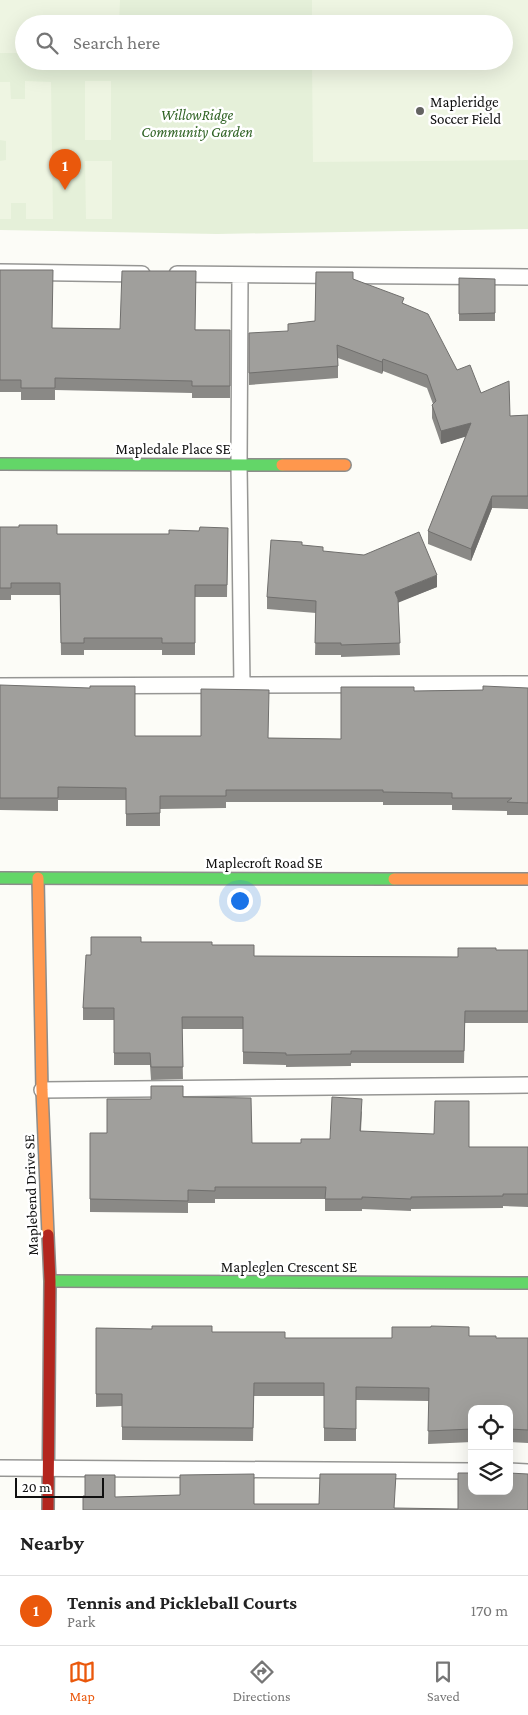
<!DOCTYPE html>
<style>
:root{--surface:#fff;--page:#f2f2f2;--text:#222;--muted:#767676;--line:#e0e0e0;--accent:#ea580c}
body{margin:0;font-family:"Crimson Pro",serif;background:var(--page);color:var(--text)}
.controls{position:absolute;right:15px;bottom:15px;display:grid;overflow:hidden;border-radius:10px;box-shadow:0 5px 20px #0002}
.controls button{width:45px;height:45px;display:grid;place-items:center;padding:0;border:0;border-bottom:1px solid var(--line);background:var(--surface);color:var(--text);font:25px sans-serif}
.scale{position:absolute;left:15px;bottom:12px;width:89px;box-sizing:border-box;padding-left:5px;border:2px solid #101010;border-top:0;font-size:14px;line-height:18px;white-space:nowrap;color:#101010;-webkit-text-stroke:4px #fff;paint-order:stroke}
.you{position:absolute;left:239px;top:900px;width:18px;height:18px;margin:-12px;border:4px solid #fff;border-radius:50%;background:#1a73e8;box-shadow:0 0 0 8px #1a73e833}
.badge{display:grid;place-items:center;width:32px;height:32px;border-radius:50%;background:var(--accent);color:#fff;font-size:16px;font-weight:700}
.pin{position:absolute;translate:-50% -41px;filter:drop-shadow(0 1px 2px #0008)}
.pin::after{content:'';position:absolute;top:26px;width:18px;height:15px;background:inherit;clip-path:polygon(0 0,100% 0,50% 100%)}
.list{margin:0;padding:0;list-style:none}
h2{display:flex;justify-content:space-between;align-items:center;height:65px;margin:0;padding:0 20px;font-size:21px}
h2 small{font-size:16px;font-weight:400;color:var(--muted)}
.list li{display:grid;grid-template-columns:32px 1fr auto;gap:15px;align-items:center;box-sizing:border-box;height:70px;padding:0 20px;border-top:1px solid var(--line)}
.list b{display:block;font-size:19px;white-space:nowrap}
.list p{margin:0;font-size:16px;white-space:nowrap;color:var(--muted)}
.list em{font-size:16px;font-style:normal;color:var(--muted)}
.icon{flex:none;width:28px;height:28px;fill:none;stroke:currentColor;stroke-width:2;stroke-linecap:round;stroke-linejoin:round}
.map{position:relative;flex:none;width:528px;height:1510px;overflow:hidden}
.search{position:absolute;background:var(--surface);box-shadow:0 5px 20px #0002;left:15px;right:15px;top:15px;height:55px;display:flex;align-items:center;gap:12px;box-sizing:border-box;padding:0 18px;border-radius:28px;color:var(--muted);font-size:19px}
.sheet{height:135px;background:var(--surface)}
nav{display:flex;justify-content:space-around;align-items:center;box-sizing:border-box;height:70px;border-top:1px solid var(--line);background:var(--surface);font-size:14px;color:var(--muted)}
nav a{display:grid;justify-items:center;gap:2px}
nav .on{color:var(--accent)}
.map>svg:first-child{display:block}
</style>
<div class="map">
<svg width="528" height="1510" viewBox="0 0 528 1510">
<rect width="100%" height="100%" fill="#fcfcf7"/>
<path fill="#e5f0d9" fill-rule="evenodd" d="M0 0H528V229L217 234 0 230ZM24 24H504V61H24Z"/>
<path fill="#eef5e2" d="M0 0H120L119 24H24V53H0Z
M312 0H528V160L313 162 312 61H504V24H312Z
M25 81 51 82 53 219H26V203H11V219H0V161L6 160V141L0 140V82H10L11 99H25Z
M85 81H111V140H85Z
M85 161H112V219H86Z"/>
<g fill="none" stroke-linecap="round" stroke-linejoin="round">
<defs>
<path id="lane" d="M0 272 142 274
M177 274 528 277
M240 275 239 465 242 685
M0 686 528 684
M42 1090 528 1085
M0 1468 472 1471
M509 1471 528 1472"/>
<path id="fast" d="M0 464 282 465
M0 878 394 879
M50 1281 528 1283"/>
<path id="slow" d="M282 465H345
M38 878 42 1090 48 1235
M394 879H528"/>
<path id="jam" d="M48 1510 50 1281 48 1235"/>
</defs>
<use href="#lane" stroke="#969694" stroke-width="18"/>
<use href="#fast" stroke="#8d8d8b" stroke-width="14"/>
<use href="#slow" stroke="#8d8d8b" stroke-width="14"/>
<use href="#jam" stroke="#8d8d8b" stroke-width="14"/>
<use href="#lane" stroke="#fffffe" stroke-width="15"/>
<use href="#fast" stroke="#63d668" stroke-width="11"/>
<use href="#slow" stroke="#ff974d" stroke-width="11"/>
<use href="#jam" stroke="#b3261e" stroke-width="11"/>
</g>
<path fill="#8a8986" d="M0 270 52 328 230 330V398H192V393L55 390V400H21V392H0Z
M459 278 495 279V321H459Z
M353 279 404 304 457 370 481 393 510 416 528 415V509L492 508 471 561 428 544V531L466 436 441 444 432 418V405L433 404 427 388 383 371 382 374 338 358V378L249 385V373L288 331V324L315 321Z
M0 527 57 534H169L228 528 227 597H195V655H162V650H84V655H61L60 595H11V600H0Z
M302 545 437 587 398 602 400 655 341 657V655H315L316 613 267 609V597Z
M0 685 135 736 268 738 341 739 414 691 483 690 528 688V815H507V811L452 810V805H383V802H226V808L160 809V826H126V800H58V811L0 810Z
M141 942 212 945 254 956 458 957 496 950H528V1023H465L464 1063H351V1066L286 1067V1065L243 1064V1029H182L183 1079 151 1080 150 1065H114V1020H83V1008L91 955Z
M183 1097 252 1143H301L330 1139 362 1111 361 1131 469 1147H528V1207L503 1206V1208L411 1209V1211L362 1209V1211H325V1199H215V1203H188V1213L90 1212V1133H107L151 1099Z
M96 1328 212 1332 285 1338H392L469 1336 496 1338H528V1443L509 1442V1409H472V1442L428 1444 429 1401 356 1400V1441H324V1396H254L253 1441 122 1440V1406L96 1407Z"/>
<path fill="#706f6d" d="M383 359V371L382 374V362Z
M471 423V435L441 444V431Z
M492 496V508L471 561V549Z
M437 575V587L395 604V592Z"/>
<path fill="#a09f9c" stroke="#706f6d" d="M0 270H53L52 328 120 329 122 271H196L195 330H230V386H192V381L55 378V388H21V380H0Z
M316 272H353V279L404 298 402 303 428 314 457 370 470 365 481 393 509 381 510 416 528 415V496H492L471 549 428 531 471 423 441 431 432 405 436 401 427 375 383 359 382 362 337 345 338 366 249 373V333L288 331V324L315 321Z
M459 278 495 279V313L459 314Z
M19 525H57V534H169V530L199 531 200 527 228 528 227 585H195V643H162V638H84V643H61L60 583H11V588H0V527H19Z
M419 532 437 575 395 592 398 599 400 643 341 645V643H315L316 601 267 597 271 540 302 542V545L323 547V551L364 555Z
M0 685 90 688V686H135V736H201V689L269 690 268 738 341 739V687H414V691L483 690V686L528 688V803L507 802 512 798H452V793L383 792V790H226V796H160V813L126 814V788L58 787V798H0Z
M91 937H141V942H212V945H254V956L458 957V948H496V950H528V1011H465L464 1051H351V1054L286 1055V1053L243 1052V1017H182L183 1067H151L150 1053H114V1008H83L86 955H91Z
M151 1086H183V1097L251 1098 252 1143H301V1139H330L332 1097 362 1099 360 1131 434 1134 435 1101H469V1147H528V1194H503V1196L411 1197V1199L362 1197V1199H325L326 1187H215V1191L188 1190V1201L90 1199V1133H107V1099H151Z
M152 1326H212V1332H285V1338H392V1327H431V1326L469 1327V1336H496V1338H528V1430L509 1429V1409H472V1429L428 1431 429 1388 356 1387V1429L324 1428V1383H254L253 1428 122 1427V1394H96V1328L152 1329Z
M458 1473H472V1491H509V1473L528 1474V1510H83V1496H85V1475H115V1497L180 1495V1475L254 1474V1504H319L320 1474H396L394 1508 458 1509Z"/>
<circle fill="#636361" stroke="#fff" stroke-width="2" cx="420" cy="111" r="5"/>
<g text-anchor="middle" stroke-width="5" stroke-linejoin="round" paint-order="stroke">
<g font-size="15" fill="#101010" stroke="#fff" text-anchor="start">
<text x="430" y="107">Mapleridge<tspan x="430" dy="17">Soccer Field</tspan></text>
</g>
<g font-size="15" font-style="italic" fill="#306325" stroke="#fff">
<text x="197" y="120">WillowRidge<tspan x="197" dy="17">Community Garden</tspan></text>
</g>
<g font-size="15" fill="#101010" stroke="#fff">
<text x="173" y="454">Mapledale Place SE</text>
<text x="264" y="868">Maplecroft Road SE</text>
<text transform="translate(31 1195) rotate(-92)" y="5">Maplebend Drive SE</text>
<text x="289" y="1272">Mapleglen Crescent SE</text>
</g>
</g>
</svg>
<div class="controls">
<button><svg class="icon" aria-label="locate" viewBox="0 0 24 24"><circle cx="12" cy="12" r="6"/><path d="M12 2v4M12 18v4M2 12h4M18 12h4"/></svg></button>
<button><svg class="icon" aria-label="layers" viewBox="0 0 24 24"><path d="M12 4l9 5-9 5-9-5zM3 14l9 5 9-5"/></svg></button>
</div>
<div class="scale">20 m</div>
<div class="you"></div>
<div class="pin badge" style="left:65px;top:190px">1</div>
<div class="search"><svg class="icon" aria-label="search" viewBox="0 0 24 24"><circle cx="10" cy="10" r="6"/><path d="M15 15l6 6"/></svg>Search here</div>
</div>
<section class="sheet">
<h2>Nearby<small></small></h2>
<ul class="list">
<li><span class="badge">1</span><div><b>Tennis and Pickleball Courts</b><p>Park</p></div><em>170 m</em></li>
</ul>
</section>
<nav>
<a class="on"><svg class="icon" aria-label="map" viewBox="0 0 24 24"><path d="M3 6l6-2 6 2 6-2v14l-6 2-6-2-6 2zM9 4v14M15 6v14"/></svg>Map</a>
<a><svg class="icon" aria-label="directions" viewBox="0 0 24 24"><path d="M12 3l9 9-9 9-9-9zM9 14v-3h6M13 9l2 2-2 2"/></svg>Directions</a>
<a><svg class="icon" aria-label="saved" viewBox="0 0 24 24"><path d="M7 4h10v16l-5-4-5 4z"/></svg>Saved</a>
</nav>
